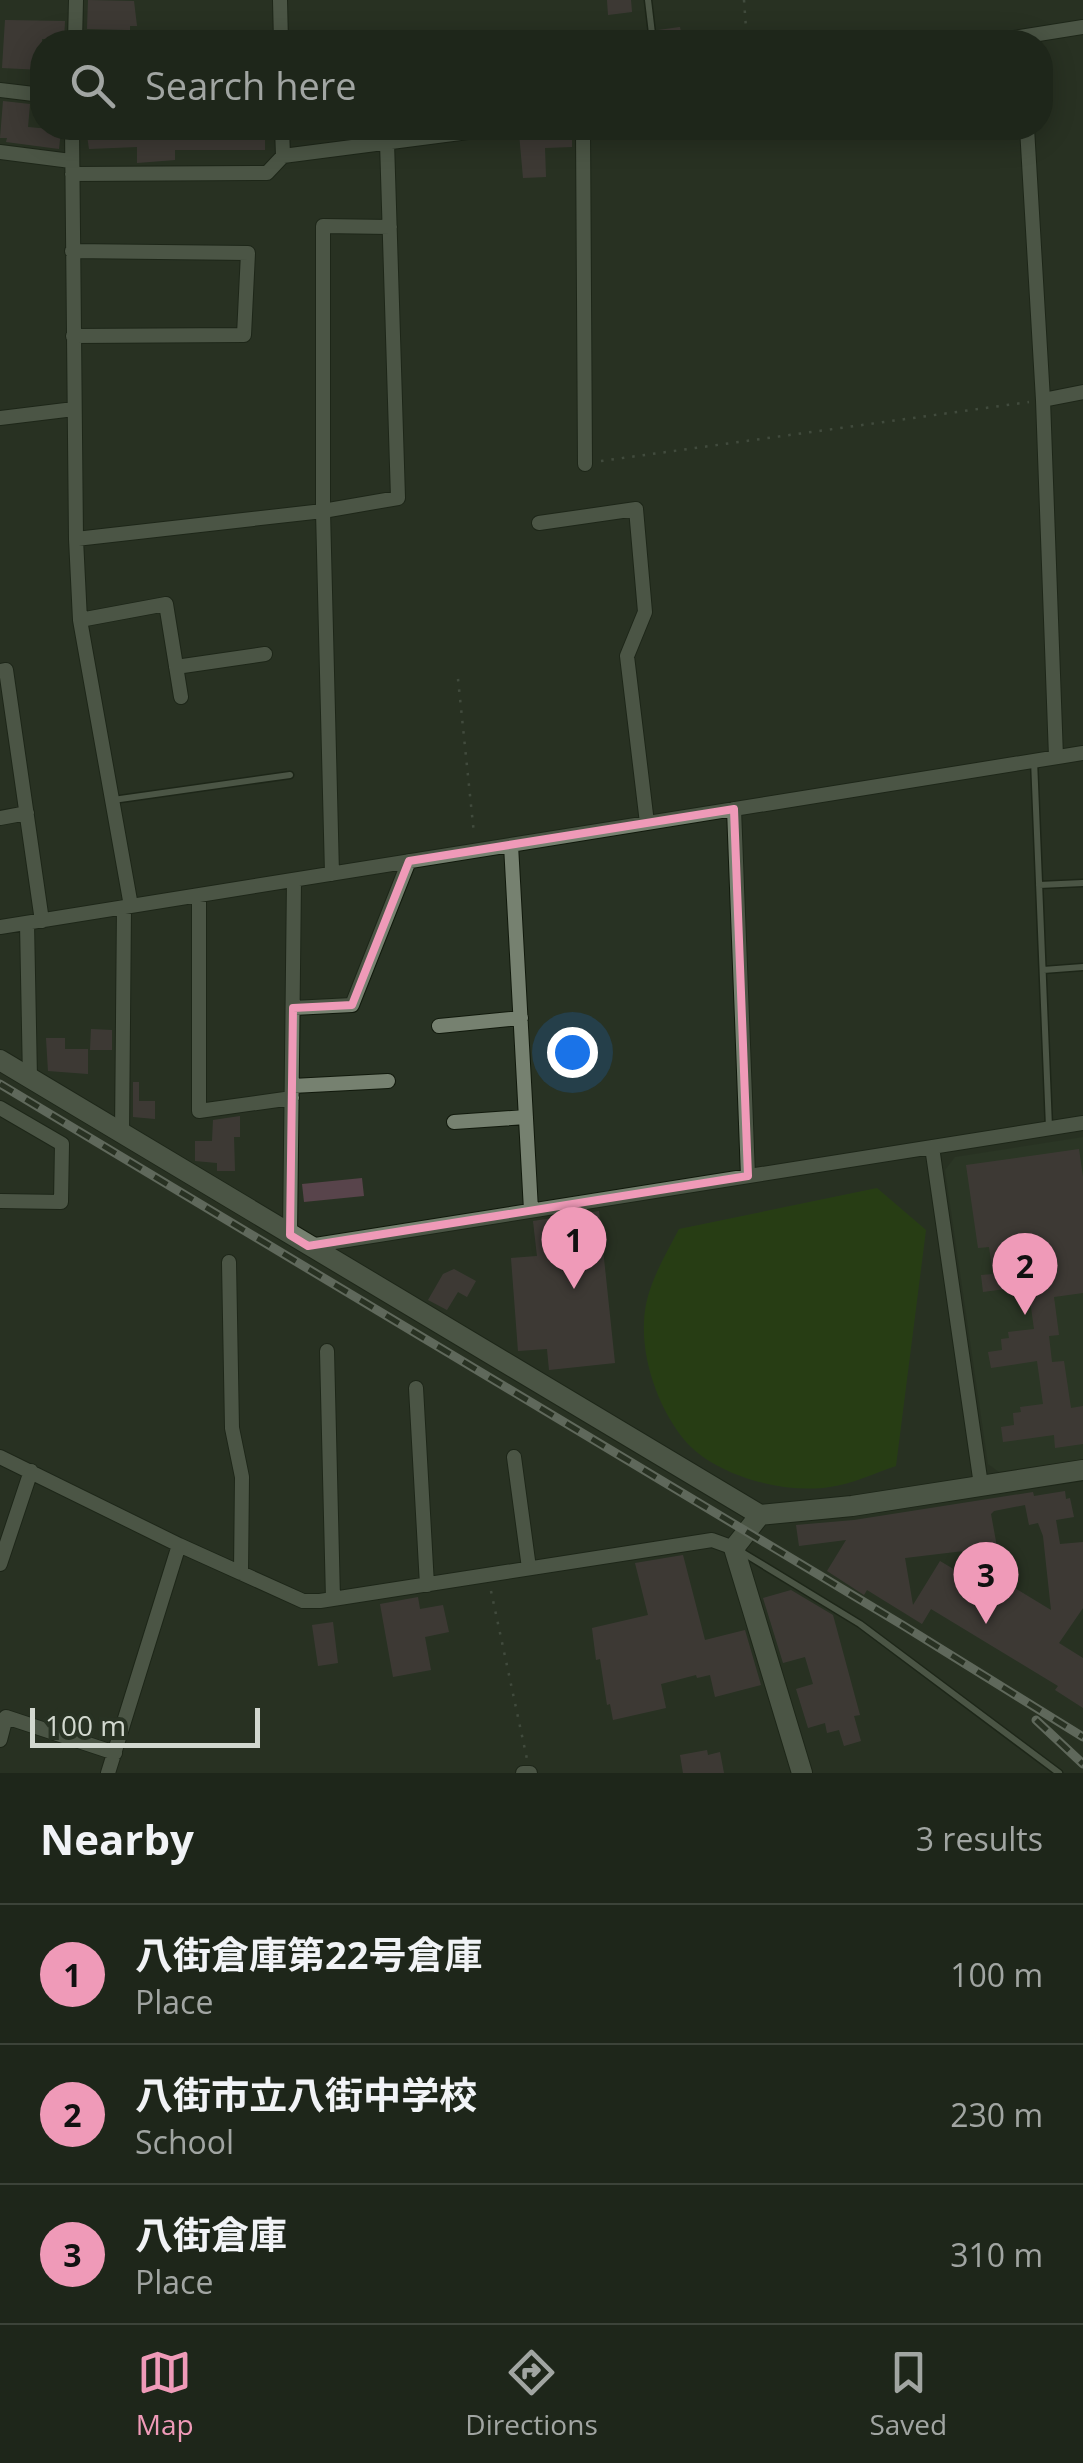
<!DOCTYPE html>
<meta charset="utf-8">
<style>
:root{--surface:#1e261a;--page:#262e23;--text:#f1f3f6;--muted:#a1a5a2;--line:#3c4339;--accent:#ef9ab8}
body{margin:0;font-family:"Open Sans","Noto Sans JP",sans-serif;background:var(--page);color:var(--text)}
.scale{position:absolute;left:30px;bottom:25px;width:230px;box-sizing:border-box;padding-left:10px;border:5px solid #d2d8cf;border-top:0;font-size:28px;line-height:35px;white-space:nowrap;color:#d2d8cf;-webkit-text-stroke:8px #283223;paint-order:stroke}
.you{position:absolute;left:572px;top:1052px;width:35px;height:35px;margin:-25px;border:8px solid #fff;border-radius:50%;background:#1a73e8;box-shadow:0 0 0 15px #1a73e833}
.badge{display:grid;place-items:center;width:65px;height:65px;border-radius:50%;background:var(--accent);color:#111;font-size:32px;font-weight:700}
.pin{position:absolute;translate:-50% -82px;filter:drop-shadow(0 2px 5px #0008)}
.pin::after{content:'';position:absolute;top:52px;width:35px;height:30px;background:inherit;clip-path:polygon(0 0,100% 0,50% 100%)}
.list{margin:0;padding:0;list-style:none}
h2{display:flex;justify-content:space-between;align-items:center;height:130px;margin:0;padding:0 40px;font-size:42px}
h2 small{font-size:32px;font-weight:400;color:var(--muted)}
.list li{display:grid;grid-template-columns:65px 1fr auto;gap:30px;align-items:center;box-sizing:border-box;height:140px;padding:0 40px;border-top:2px solid var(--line)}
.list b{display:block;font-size:38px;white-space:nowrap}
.list p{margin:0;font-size:32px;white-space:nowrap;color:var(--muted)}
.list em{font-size:32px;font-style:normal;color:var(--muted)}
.icon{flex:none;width:55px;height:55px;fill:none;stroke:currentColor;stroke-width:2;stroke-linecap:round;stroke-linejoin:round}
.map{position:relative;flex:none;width:1083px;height:1773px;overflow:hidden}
.search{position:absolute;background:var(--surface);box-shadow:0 5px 25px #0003;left:30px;right:30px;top:30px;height:110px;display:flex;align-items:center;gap:25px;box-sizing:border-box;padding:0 35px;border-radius:40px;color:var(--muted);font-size:38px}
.sheet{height:550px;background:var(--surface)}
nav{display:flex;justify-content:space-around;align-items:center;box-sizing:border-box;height:140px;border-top:2px solid var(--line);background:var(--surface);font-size:28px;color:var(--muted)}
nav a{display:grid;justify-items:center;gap:5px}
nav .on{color:var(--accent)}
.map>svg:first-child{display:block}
</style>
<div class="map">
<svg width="1083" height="1773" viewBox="0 0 1083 1773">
<rect width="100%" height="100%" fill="#283223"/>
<path fill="#2f3c28" d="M1083 1137V1460L999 1472 988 1464 945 1170 955 1157Z"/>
<path fill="#274d04" d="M877 1188 926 1230 896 1466C875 1473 852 1484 830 1487 785 1494 719 1477 687 1443 660 1412 642 1363 644 1322 645 1288 664 1258 679 1229Z"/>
<path fill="#58444b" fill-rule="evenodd" d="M88 0 134 1 137 26H130V30L87 29Z
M607 0H631L632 12 608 15Z
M5 20 65 21 64 39H42V70L2 68Z
M680 27 683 42H660L658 30Z
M3 101 30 104 28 127 61 130 59 149 6 142 7 138H0Z
M86 128 265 134V150H175V160L137 163V147L89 149Z
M572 131V147L545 148 546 177 523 178 519 133Z
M91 1029 112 1030V1050H90Z
M46 1038H65V1049H88V1074L48 1071Z
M133 1082H139V1101H155V1119L133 1117Z
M240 1116V1137H234L235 1171H217V1163L195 1161V1141H212L213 1120Z
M1079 1149 1083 1177V1293L1054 1297 1059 1335 1049 1336 1052 1362 1064 1361 1071 1408 1083 1406V1444L1055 1448 1054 1435 1003 1442 1001 1427 1014 1425 1013 1413 1021 1412 1020 1407 1043 1404 1037 1361 991 1368 988 1352 1002 1350 1001 1339 1009 1338 1008 1332 1034 1329 1028 1286 983 1292 981 1275 993 1274 989 1247 978 1248 966 1165Z
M362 1178 364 1196 304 1202 302 1184Z
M599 1211 615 1363 549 1370 547 1349 518 1351 511 1258 537 1256 533 1221Z
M454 1269 476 1281 467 1297 458 1292 447 1310 428 1300 443 1274Z
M1065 1491 1066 1499 1070 1498 1074 1517 1056 1520 1060 1544 1083 1542V1608L1059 1643 1083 1658V1708L1055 1690 1058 1686 931 1609 922 1624 867 1590 864 1595 827 1571 846 1540 799 1546 796 1525 854 1520 1033 1492 1034 1496ZM1025 1505 1029 1525 1038 1523 1043 1536 1051 1610 1000 1579 992 1592 940 1561 913 1605 905 1558 997 1547 991 1514 994 1511Z
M683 1555 705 1640 745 1630 761 1685 715 1697 710 1675 697 1678 696 1675 661 1684 666 1708 613 1720 610 1704 607 1705 600 1659 596 1660 592 1628 648 1615 635 1563Z
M791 1590 833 1615 860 1715 854 1716 861 1741 844 1746 839 1730 827 1733 825 1723 808 1728 796 1689 813 1684 805 1657 783 1663 763 1598Z
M418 1597 420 1609 443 1605 449 1632 425 1637 431 1670 393 1677 380 1604Z
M333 1622 338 1663 318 1666 312 1625Z
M707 1750 708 1755 720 1752 724 1773H683L680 1755Z"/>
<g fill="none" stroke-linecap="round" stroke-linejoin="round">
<defs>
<path id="lane" d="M648 0 653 42
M1034 760 1049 1127
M113 800 290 775
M1039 885 1083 883
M1043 970 1083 967
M740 1551 860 1624 1059 1773"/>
<path id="street" d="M280 0 281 42
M75 42 76 0
M989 42 1083 27
M0 90 42 95
M72 128 76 539 80 620 131 906
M282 128 283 156
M583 128 585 464
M1027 128 1043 400 1056 757
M0 152 71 161
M72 174 267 173 283 156 499 128
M72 251 248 253 244 335 73 336
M1043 400 1083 392
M0 418 74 409
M539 523 636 509 645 612 627 656 647 823
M76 539 323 511 398 498 387 142
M80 620 166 604 181 697
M176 667 265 654
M0 671 6 670 42 921
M734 809 748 1176
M0 818 27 813
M511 845 531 1210
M332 874 323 511V226L390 227
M199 895V1111L292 1098
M27 923 30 1079
M0 927 1083 753
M293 1008 352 1005 409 861
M439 1026 521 1018
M292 1086 388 1081
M0 1108 62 1144 61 1202 0 1201
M454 1122 526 1117
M122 1135 124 907
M932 1147 981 1485
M290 1235 294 880
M309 1246 1083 1123
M229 1262 232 1428 242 1477 241 1573
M327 1351 333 1599
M416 1388 427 1585
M0 1457 179 1545 303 1601H320L712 1540 734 1548
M514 1457 529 1568
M0 1564 31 1471
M0 1740 6 1717 115 1753
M108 1773 179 1545
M523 1773H530"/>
<path id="secondary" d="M0 1060 760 1515 852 1506 1083 1470
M760 1515 734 1548 802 1773"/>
</defs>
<use href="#lane" stroke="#11190c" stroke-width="9"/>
<use href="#street" stroke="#11190c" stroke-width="16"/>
<use href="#secondary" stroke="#11190c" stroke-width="22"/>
<path stroke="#616a5d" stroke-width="2.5" stroke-dasharray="2.5 8" stroke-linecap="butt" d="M744 0 747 42
M601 461 1029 402
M458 679 474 834
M491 1591 527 1759"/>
<use href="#lane" stroke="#768170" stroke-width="6"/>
<use href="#street" stroke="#768170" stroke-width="14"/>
<use href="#secondary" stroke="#768170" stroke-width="20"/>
<defs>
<path id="rail" d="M0 1084 904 1626 1083 1737
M1036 1720 1083 1764"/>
</defs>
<use href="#rail" stroke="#a3aa9f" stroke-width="9"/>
<use href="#rail" stroke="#283223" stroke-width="5" stroke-dasharray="15" stroke-linecap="butt"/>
</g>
<path d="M0 0H1083V1773H0ZM734 809 748 1176 308 1246 290 1235 293 1008 352 1005 409 861Z" fill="#283223" fill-opacity=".55" fill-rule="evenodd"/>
<path fill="none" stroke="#ef9ab8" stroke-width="8" stroke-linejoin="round" d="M734 809 748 1176 308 1246 290 1235 293 1008 352 1005 409 861Z"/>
</svg>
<div class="scale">100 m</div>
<div class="you"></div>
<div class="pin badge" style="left:574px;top:1289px">1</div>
<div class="pin badge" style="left:1025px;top:1315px">2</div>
<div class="pin badge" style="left:986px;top:1624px">3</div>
<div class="search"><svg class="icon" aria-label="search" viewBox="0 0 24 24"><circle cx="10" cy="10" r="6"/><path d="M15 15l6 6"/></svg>Search here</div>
</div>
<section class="sheet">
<h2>Nearby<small>3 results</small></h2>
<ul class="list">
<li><span class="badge">1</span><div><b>八街倉庫第22号倉庫</b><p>Place</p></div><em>100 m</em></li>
<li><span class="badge">2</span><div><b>八街市立八街中学校</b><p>School</p></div><em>230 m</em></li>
<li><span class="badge">3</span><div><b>八街倉庫</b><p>Place</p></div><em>310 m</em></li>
</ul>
</section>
<nav>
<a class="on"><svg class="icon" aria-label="map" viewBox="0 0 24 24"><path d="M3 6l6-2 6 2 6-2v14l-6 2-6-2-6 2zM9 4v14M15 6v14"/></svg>Map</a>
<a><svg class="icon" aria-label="directions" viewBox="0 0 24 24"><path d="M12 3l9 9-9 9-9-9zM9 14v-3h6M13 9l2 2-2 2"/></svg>Directions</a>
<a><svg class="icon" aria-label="saved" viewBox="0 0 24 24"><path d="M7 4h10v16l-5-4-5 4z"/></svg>Saved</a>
</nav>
